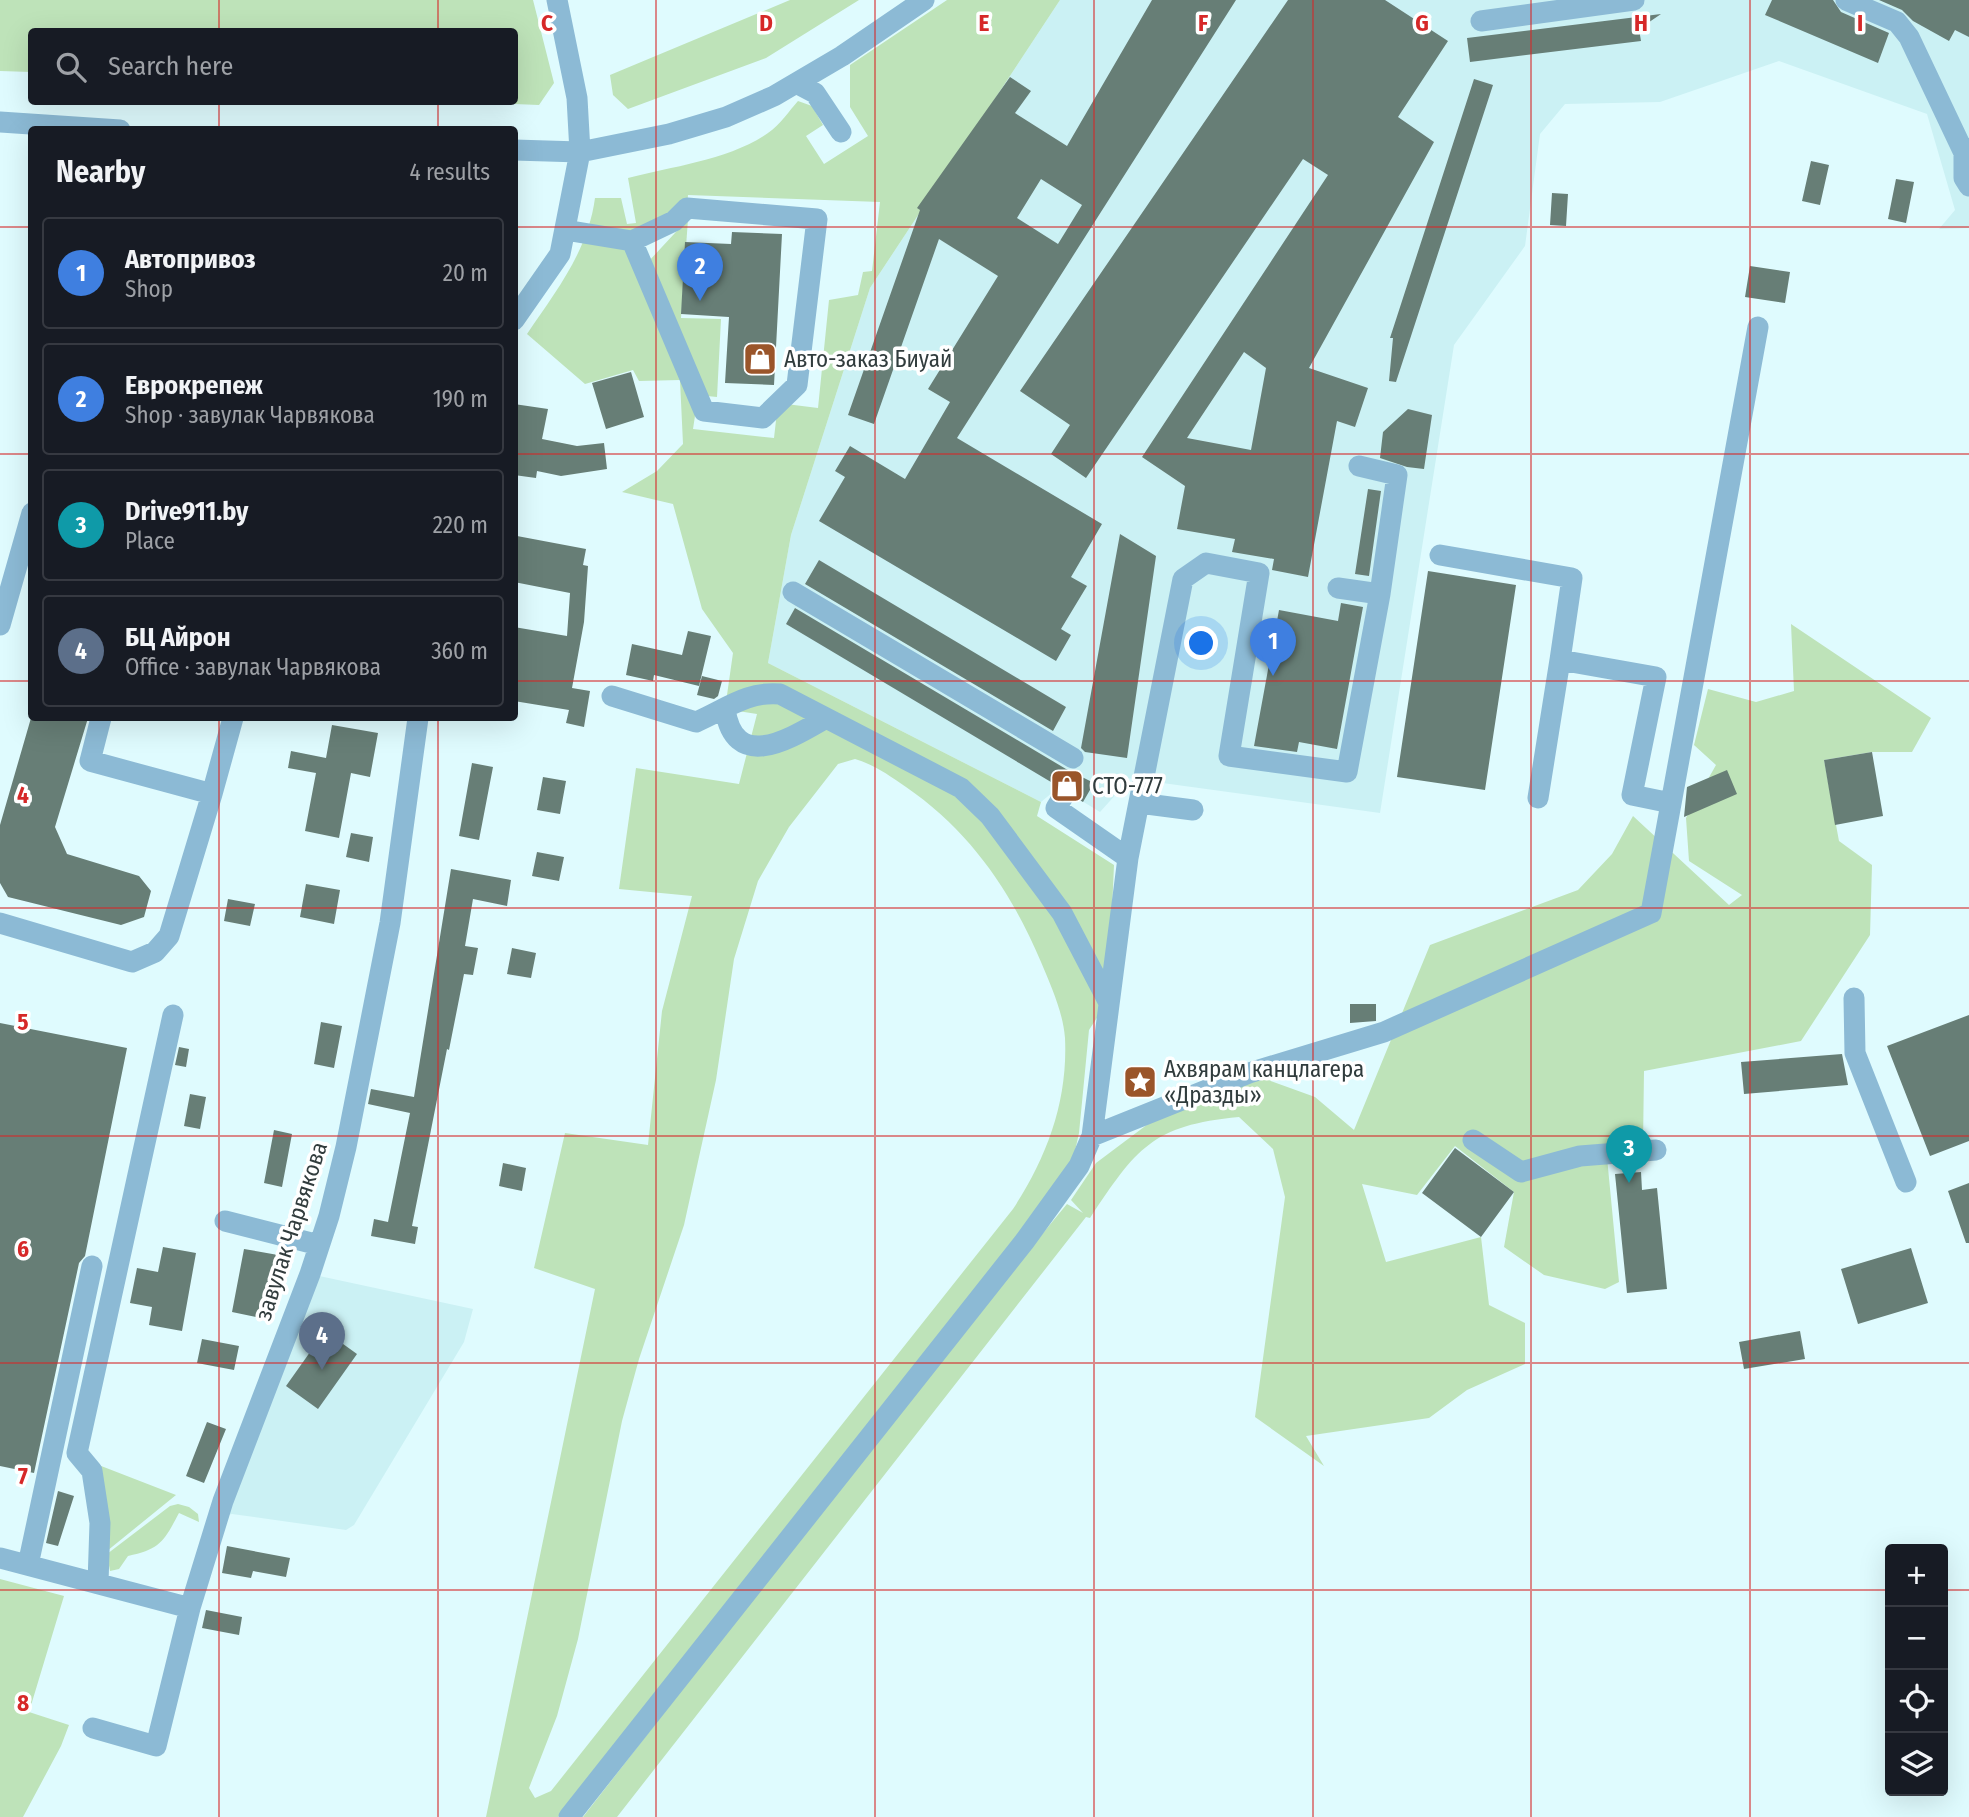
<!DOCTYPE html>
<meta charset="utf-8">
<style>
:root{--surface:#171b24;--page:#242831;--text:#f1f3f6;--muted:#9ea1a6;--line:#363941;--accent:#0f766e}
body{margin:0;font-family:"Fira Sans Condensed",sans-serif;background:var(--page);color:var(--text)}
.controls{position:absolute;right:21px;bottom:21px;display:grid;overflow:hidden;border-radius:7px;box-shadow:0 7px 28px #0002}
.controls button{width:63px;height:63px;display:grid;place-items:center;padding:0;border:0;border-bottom:2px solid var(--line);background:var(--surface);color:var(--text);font:35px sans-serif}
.you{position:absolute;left:1202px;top:644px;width:24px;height:24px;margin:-18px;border:5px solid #fff;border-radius:50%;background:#1a73e8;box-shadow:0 0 0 10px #1a73e833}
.badge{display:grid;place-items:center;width:46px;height:46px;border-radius:50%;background:var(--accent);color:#fff;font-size:23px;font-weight:700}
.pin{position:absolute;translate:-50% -58px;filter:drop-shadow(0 2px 4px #0008)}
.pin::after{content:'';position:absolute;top:37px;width:24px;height:21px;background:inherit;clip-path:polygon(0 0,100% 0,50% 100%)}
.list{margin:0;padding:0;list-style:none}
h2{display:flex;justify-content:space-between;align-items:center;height:91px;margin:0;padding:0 28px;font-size:30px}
h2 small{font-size:23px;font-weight:400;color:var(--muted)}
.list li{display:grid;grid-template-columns:46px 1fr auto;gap:21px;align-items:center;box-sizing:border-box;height:112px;margin:0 14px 14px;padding:0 14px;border:2px solid var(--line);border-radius:7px}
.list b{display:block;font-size:26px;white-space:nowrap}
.list p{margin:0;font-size:23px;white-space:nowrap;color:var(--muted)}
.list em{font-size:23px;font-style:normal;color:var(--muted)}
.icon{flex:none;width:38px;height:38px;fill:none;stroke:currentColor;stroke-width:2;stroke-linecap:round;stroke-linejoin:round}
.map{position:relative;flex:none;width:1969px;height:1817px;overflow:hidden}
.search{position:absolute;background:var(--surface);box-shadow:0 7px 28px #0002;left:28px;top:28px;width:490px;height:77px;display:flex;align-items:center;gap:18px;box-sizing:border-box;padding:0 24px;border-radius:7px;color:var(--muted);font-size:26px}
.panel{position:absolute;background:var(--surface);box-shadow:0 7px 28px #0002;left:28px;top:126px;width:490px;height:595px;border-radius:7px}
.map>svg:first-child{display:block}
</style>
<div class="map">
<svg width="1969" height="1817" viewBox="0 0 1969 1817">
<rect width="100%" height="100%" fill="#dffbfe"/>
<path fill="#cbf1f4" d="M1060 0H1969V228L1939 229 1955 210 1927 114 1779 61 1660 102 1565 104 1540 134 1525 246 1454 345 1380 813 1126 778 1124 790 1118 792 1100 812 1059 787 1041 802 768 663 791 535 870 288Z
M310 1274 473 1309 464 1342 354 1525 346 1530 232 1514 219 1517Z"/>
<path fill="#bee3b9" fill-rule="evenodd" d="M0 0H533L554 83 539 105 460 102H514V32H32L31 72 0 71Z
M790 0H859L766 58 628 109 613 95 610 75Z
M947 0H1060L870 288 791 535 768 663 1041 802 1037 816 1114 865 1108 1001 1089 1030 1079 1133 1073 1160 1029 1223 558 1817H486L595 1289 534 1268 565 1133 648 1145 662 1011 692 896 619 889 636 768 739 784 757 714 725 709 733 653 702 609 673 504 622 492 657 471 683 444 680 380 639 381 633 370 585 384 527 334C556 291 588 251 595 198H621L627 224 636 223 628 178C673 166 729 160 768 133 780 125 789 111 798 101L812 106 823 125 806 136 824 164 868 136 850 107V65ZM688 195 880 202 872 271 863 272 858 295 829 300 818 408 778 403 774 438 693 429 698 396 633 241 687 208ZM855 759C875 765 890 776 906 787 970 831 1011 891 1041 962 1051 986 1063 1012 1065 1038 1068 1101 1047 1157 1013 1209L551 1791 535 1798 529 1788 557 1716 578 1639 622 1421 639 1359 684 1225 716 1080 734 959 758 881 789 827 838 764Z
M688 219 681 318 721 319 717 397 707 396 648 262Z
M1791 624 1931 718 1912 752H1872L1824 760 1839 841 1872 865 1870 935 1801 1041 1644 1071 1643 1144 1606 1147 1619 1282 1605 1289 1544 1275 1504 1247 1514 1192 1455 1146 1417 1195 1362 1184 1386 1262 1481 1237 1489 1305 1525 1323V1364L1467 1390 1429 1418 1306 1436 1324 1466 1255 1417 1285 1197 1273 1149 1239 1117C1152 1125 1136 1149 1090 1218L1086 1217 617 1817H583L935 1364 1067 1204 1083 1213 1071 1200 1096 1163 1176 1103 1249 1073 1315 1097 1354 1130 1430 945 1578 890 1612 854 1633 816 1729 905 1742 895 1689 861 1686 818 1716 765 1694 745 1708 689 1756 702 1794 691Z
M96 1464 176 1495 107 1551Z
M178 1504 189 1507 198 1514 199 1522 179 1513C164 1541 161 1549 128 1556L119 1569 110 1571 107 1554 170 1506Z
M0 1579 64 1596 29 1712 69 1725 61 1746 23 1817H0Z"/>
<path fill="#677e76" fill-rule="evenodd" d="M1152 0H1236L957 438 1102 524 1071 577 1087 586 1061 629 1071 635 1056 661 819 521 845 477 835 471 850 446 905 479 950 402 928 389 998 276 939 239 874 424 848 415 920 210 917 208 1010 77 1031 91 1015 113 1067 146ZM1041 179 1082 205 1058 244 1017 218Z
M1288 0H1385L1448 41 1398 117 1434 142 1309 368 1368 388 1355 427 1337 421 1308 577 1272 570 1274 559 1232 552 1235 539 1177 529 1185 486 1142 457 1328 175 1303 159 1086 478 1051 454 1070 425 1020 391ZM1244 352 1266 368 1251 450 1187 438Z
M1772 0H1833L1841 12 1889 33 1878 63 1765 15Z
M1879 0H1969V37L1955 30 1949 41 1913 21 1902 10Z
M1661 14 1639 29 1641 41 1470 62 1467 38Z
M1474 79 1493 85 1396 382 1389 381 1393 338H1390Z
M1811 161 1829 165 1820 205 1802 201Z
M1896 179 1914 182 1906 223 1888 219Z
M1552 193 1568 194 1566 226 1550 225Z
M732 232 782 234 774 385 725 383 729 317 681 314 685 242 731 244Z
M1750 266 1790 272 1785 303 1745 297Z
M631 372 644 417 606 429 592 383Z
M514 404 548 409 542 439 577 446 604 443 607 469 561 476 537 471 536 478 514 475Z
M1408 409 1432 415 1424 469 1407 467 1380 458 1383 432Z
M1368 489 1381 491 1369 576 1355 574Z
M1120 534 1156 556 1127 758 1085 752 1081 748Z
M517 536 586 549 583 565 588 566 584 622 572 688 590 691 584 727 566 723 569 710 514 701V627L567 636 570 593 514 582Z
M819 560 1066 707 1053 731 805 584Z
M1428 571 1516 585 1485 790 1397 777Z
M1341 603 1363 607 1337 749 1299 742 1297 752 1254 746 1279 610 1338 621Z
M795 608 1066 769 1094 783 1083 802 1076 798V789L1070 784 1056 785 786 624Z
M688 631 711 636 699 686 654 675 653 681 626 675 632 644 682 655Z
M702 676 722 681 718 696 714 699 697 695Z
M31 718H88L55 827 67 854 139 876 151 891 144 917 121 925 8 897 0 883V825Z
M332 725 378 733 370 777 351 773 339 838 305 831 316 773 288 768 291 751 326 758Z
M1872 752 1883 816 1835 825 1824 760Z
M472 763 493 767 479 840 459 836Z
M1727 770 1737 794 1684 817 1687 787Z
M543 777 566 781 560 814 537 810Z
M351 833 373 837 369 862 346 857Z
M537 852 564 857 559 881 532 876Z
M451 869 511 880 507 906 473 899 465 946 478 948 473 975 464 974 449 1050 447 1049 412 1226 418 1227 415 1244 371 1236 374 1219 388 1222 410 1113 368 1104 371 1089 414 1097Z
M306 884 340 890 334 924 300 917Z
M228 899 255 904 250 926 224 921Z
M512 948 536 953 531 978 507 974Z
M1350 1004H1376V1021L1350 1023Z
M1969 1015V1141L1930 1156 1887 1046Z
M321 1022 342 1026 334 1068 314 1064Z
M0 1023 127 1048 85 1256 79 1263 34 1473 0 1466Z
M179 1047 189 1049 186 1067 175 1065Z
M1842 1054 1848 1085 1744 1094 1741 1062Z
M190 1094 206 1097 200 1129 184 1126Z
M274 1130 292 1134 282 1187 264 1183Z
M1455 1148 1514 1192 1481 1237 1422 1193Z
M503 1163 526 1168 522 1191 499 1186Z
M1641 1172 1642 1190 1657 1188 1667 1289 1627 1293 1615 1174Z
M1969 1183V1243H1966L1948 1191Z
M163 1247 196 1253 182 1331 149 1325 152 1307 130 1303 137 1268 158 1272Z
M1911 1248 1928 1303 1858 1324 1841 1269Z
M244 1249 278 1255 266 1319 232 1312Z
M325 1331 357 1354 318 1409 286 1386Z
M1800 1331 1805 1359 1744 1369 1739 1342Z
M202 1339 239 1346 234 1370 197 1363Z
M207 1422 226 1429 204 1483 186 1476Z
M58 1491 74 1496 58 1546 46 1543Z
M227 1546 290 1558 286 1577 253 1571 251 1578 222 1573Z
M206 1610 242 1617 239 1635 202 1628Z"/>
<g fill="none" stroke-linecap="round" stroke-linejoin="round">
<path stroke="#8cbad5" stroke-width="21" d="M1846 0 1897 22 1909 37 1964 153 1969 149
M1481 21 1634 0
M796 83 815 93 841 132
M0 122 120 130
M514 150 580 152 669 134 726 117 774 96 842 56 924 0
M1964 153V178L1969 186
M565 230 632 241 674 221 687 208 817 219 797 385 763 418 704 411 632 241
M514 320 560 254 580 152 577 98 557 0
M1440 555 1572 578 1560 660
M1338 588 1380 594 1397 475 1359 466
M793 592 1073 758
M0 625 32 513
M612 696 696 722C726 709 747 691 780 694L961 788 990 816 1062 913 1108 1001
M725 709C735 774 791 738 826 718
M101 718 90 761 212 794 233 718
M1064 795 1056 808 1128 858
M1538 798 1560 660 1656 677 1632 795 1671 803
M1139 803 1193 810
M0 923 132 962 155 952 169 936 212 794
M1854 998 1855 1053 1906 1182
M1092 1136 1249 1073 1384 1032 1651 913 1758 327
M1473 1140 1521 1172 1580 1156 1656 1150
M225 1221 319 1245
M0 1558 190 1608
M28 1565 92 1266
M98 1583 100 1523 92 1471 77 1453 173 1015
M93 1728 156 1746 190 1608 223 1501 310 1274 329 1216 346 1147 390 923 418 718
M569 1817 1024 1242 1079 1166 1092 1136 1128 858 1183 579 1206 563 1259 573 1229 756 1347 772 1380 594"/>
</g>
<path fill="none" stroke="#d62828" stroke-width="2" stroke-opacity="0.55" d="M219 0V32M438 0V32M656 0V1817M875 0V1817M1094 0V1817M1313 0V1817M1531 0V1817M1750 0V1817M219 102V130M438 102V130M0 227H32M514 227H1969M0 454H32M514 454H1969M0 681H32M514 681H1969M219 718V1817M438 718V1817M0 908H1969M0 1136H1969M0 1363H1969M0 1590H1890M1943 1590H1969"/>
<defs>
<symbol id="shop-square" viewBox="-11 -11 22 22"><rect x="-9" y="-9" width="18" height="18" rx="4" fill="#9a552a" stroke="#fff"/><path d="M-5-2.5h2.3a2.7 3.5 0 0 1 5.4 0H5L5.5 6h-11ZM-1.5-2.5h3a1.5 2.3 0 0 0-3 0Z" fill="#fff"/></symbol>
<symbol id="sight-square" viewBox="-11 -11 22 22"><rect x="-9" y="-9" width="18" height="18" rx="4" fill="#9a552a" stroke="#fff"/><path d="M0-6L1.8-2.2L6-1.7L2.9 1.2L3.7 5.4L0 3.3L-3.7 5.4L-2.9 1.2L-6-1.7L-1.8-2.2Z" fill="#fff"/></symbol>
</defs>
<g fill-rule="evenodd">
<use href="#shop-square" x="741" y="340" width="38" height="38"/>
<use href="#shop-square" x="1048" y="767" width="38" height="38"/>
<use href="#sight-square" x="1121" y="1063" width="38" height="38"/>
</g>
<g text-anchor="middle" stroke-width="7" stroke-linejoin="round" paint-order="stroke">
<g font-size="23" fill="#313c3d" stroke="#fff" text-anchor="start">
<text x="784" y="367">Авто-заказ Биуай</text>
<text x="1092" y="794">СТО-777</text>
<text x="1164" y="1077">Ахвярам канцлагера<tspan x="1164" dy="26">«Дразды»</tspan></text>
</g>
<g font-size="23" fill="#313c3d" stroke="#fff">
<text transform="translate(291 1231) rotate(-72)" y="8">завулак Чарвякова</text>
</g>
</g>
<g font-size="23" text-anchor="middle" font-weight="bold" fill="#d62828" stroke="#fff" stroke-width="7" stroke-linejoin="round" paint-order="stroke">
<text x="547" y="31">C</text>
<text x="766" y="31">D</text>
<text x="984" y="31">E</text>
<text x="1203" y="31">F</text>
<text x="1422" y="31">G</text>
<text x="1641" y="31">H</text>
<text x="1860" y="31">I</text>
<text x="23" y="803">4</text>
<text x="23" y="1030">5</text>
<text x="23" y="1257">6</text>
<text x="23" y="1484">7</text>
<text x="23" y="1711">8</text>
</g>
</svg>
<div class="controls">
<button>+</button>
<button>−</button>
<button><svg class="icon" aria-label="locate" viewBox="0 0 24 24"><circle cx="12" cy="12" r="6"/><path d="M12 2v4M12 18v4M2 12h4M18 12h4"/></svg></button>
<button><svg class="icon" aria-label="layers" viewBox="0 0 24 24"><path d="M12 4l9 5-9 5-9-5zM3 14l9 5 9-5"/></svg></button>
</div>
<div class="you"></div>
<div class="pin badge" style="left:1273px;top:676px;background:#3f7fe0">1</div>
<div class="pin badge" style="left:700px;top:301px;background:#3f7fe0">2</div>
<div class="pin badge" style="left:1629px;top:1183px;background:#0f9aa8">3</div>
<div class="pin badge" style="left:322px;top:1370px;background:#5c6f8a">4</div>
<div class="search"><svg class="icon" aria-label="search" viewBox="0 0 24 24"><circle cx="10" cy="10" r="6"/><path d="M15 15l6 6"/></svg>Search here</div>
<section class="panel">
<h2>Nearby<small>4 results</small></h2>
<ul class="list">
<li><span class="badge" style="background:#3f7fe0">1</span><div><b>Автопривоз</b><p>Shop</p></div><em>20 m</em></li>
<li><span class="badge" style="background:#3f7fe0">2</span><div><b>Еврокрепеж</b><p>Shop · завулак Чарвякова</p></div><em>190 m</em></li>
<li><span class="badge" style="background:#0f9aa8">3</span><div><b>Drive911.by</b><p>Place</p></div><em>220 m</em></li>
<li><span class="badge" style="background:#5c6f8a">4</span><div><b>БЦ Айрон</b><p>Office · завулак Чарвякова</p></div><em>360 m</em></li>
</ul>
</section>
</div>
